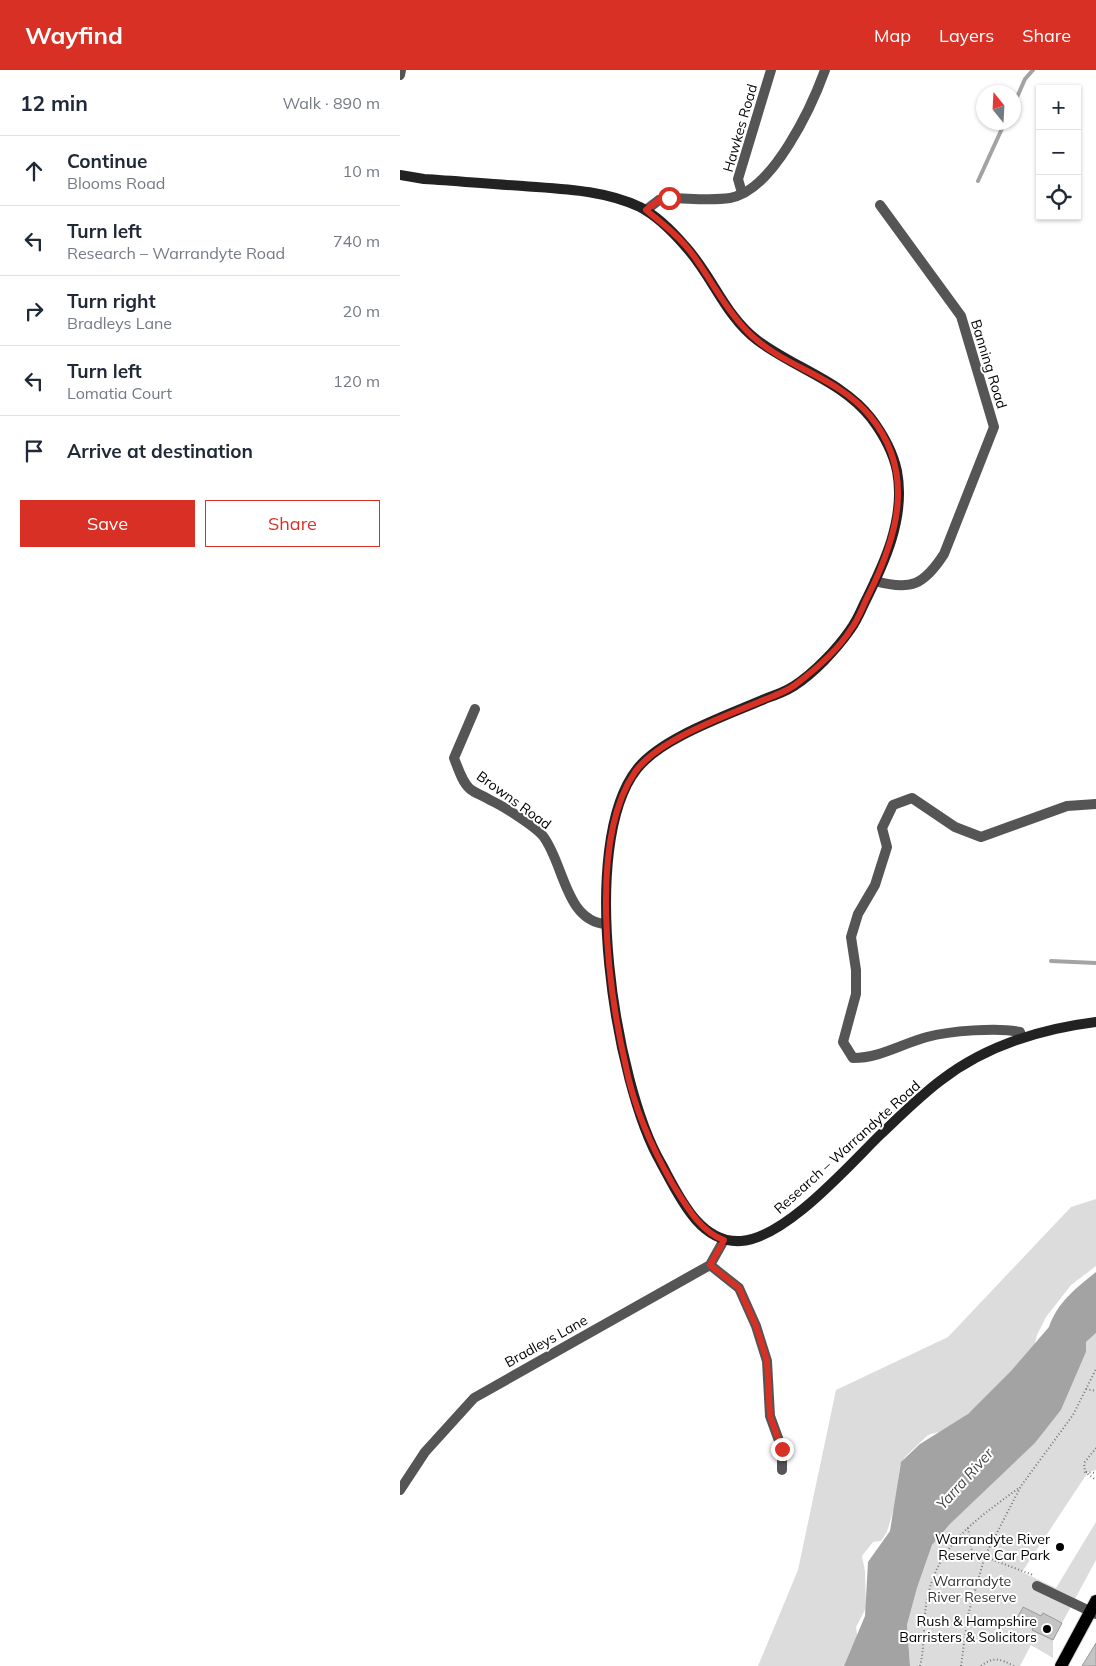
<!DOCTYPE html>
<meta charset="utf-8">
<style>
:root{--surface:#fff;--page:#f6f6f7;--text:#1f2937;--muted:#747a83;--line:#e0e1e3;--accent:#d93025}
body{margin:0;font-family:Mulish,sans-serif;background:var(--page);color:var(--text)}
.controls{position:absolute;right:15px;top:15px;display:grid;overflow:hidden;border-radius:0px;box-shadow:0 1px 4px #0004}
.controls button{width:45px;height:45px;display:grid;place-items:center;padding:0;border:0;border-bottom:1px solid var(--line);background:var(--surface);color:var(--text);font:25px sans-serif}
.compass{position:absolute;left:576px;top:15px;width:45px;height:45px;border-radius:50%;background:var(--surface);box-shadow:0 1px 4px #0004;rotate:342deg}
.stop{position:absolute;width:15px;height:15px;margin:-11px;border:4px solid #d93025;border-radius:50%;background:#fff}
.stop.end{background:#d93025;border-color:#fff;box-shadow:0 1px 5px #0008}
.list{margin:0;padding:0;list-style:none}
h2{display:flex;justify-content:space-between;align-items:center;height:65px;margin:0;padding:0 20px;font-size:21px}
h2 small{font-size:16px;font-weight:400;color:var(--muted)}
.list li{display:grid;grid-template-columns:32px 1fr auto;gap:15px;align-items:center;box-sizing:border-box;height:70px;padding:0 20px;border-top:1px solid var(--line)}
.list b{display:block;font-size:19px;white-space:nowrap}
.list p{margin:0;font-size:16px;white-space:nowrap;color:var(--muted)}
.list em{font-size:16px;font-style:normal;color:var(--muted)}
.actions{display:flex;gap:10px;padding:15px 20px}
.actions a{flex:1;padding:11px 0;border:1px solid var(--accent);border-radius:0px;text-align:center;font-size:18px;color:var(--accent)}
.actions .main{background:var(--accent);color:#fff}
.icon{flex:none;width:28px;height:28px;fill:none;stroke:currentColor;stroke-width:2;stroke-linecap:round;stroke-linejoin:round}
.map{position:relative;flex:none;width:696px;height:1596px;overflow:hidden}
header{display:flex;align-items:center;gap:30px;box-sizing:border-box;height:70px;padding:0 25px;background:var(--accent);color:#fff}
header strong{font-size:24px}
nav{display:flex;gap:28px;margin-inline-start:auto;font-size:18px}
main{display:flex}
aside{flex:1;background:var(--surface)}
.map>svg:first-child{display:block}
</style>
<header>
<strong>Wayfind</strong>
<nav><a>Map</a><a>Layers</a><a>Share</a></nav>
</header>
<main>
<aside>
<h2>12 min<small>Walk · 890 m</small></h2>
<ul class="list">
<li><svg class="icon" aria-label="ahead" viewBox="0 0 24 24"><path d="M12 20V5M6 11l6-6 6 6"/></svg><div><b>Continue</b><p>Blooms Road</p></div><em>10 m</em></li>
<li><svg class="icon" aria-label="left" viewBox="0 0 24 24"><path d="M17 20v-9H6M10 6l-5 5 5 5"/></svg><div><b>Turn left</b><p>Research – Warrandyte Road</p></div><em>740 m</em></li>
<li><svg class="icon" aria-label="right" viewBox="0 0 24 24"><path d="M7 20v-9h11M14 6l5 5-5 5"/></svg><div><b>Turn right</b><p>Bradleys Lane</p></div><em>20 m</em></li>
<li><svg class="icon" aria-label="left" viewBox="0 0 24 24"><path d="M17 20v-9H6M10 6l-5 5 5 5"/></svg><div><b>Turn left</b><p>Lomatia Court</p></div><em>120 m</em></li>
<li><svg class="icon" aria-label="arrive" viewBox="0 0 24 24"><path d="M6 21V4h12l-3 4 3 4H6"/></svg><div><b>Arrive at destination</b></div></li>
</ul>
<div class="actions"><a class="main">Save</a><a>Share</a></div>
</aside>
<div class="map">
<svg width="696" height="1596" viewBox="0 0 696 1596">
<rect width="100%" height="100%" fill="#fff"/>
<path fill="#dcdcdc" d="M696 1129V1196L671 1215 646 1247 637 1265 632 1284 553 1358 528 1365 505 1387 500 1396 495 1435 487 1462 481 1471 473 1472 462 1486 465 1501 466 1538 456 1557 458 1571 454 1596H358L398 1500 436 1320 548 1267 671 1137Z
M696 1263V1400L688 1402 622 1502 656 1518 696 1452V1490L662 1553 643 1543 641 1546 622 1537 617 1547 634 1556 633 1560 653 1570V1588L631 1575 620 1596H510L507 1555 517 1518 532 1475 550 1454 635 1373 661 1340 686 1282V1272Z"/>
<path fill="#a3a3a3" d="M696 1202V1263L686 1272V1282L661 1340 635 1373 550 1454 532 1475 517 1518 507 1555 510 1596H444L465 1546 468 1492 490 1461 501 1392 520 1374 568 1344 611 1301 649 1257C657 1233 676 1218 696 1202Z"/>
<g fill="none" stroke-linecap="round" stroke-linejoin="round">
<path stroke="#a3a3a3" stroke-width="4" d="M614 34 625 9 633 0
M578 111 605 52
M651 891 696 893"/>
</g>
<path fill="#c4c4c4" stroke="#999" d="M623 1537 641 1546 643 1543 662 1553 653 1570 632 1560 634 1556 617 1548Z
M696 1573V1596H682Z"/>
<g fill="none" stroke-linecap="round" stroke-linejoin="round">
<defs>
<path id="primary" d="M661 1596 696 1531"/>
</defs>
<use href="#primary" stroke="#dbdbdb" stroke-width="14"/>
<path stroke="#777" stroke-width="2" stroke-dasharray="1 2.5" stroke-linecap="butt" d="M686 1319 696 1321
M696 1378 684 1393 685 1402 696 1410
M686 1402 696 1403
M568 1458 572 1482 633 1505
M520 1596C525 1576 523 1556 526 1535 536 1474 575 1451 620 1417
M561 1596 568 1545 585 1486 621 1416 673 1345 696 1299
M581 1596C594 1586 600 1589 614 1596"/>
<path stroke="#555" stroke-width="10" d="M0 5 1 0
M342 123 338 109 371 0
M246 140 259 130 269 128C288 128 310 131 330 128 373 121 412 36 425 0
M475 511C511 521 524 515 544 484L594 357 561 246 480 135
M75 639 54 688C58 698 62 712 70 719 75 723 84 726 90 730 103 736 135 756 143 766 164 793 165 851 206 854
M622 967 620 962C598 957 549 961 527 967 501 974 480 988 453 988L443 972 456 924V900L451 867 458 844 475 815 487 777 482 758 493 735 512 728 555 757 581 767 667 736 696 734
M310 1195 339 1218 356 1256 367 1291 370 1346 382 1379V1400
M0 1420 25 1382 74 1328 310 1195 324 1170
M637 1516 696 1544"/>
<path stroke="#222" stroke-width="10" d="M0 105 24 109C57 111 90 114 123 116 163 119 204 120 240 137 257 146 273 162 285 176 312 205 325 246 357 270 394 298 442 311 471 348 483 364 493 382 497 401 506 448 484 494 464 534 460 543 456 552 450 560 436 580 414 603 394 616 386 621 376 625 367 628 329 645 262 667 237 699 177 775 215 1014 261 1093 278 1124 299 1174 341 1171 386 1168 449 1095 481 1064 500 1046 519 1027 540 1011 585 976 640 959 696 952"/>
<use href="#primary" stroke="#000" stroke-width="12"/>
</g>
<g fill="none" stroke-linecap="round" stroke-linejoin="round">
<path stroke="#d93025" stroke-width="6" d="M269 128 259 130 246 140C262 153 280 167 293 185 312 211 327 242 351 265 386 298 438 307 470 346 516 402 498 465 469 524 463 535 459 549 451 559 438 580 415 600 395 615 387 621 376 625 366 629 329 645 258 669 235 702 188 770 208 919 226 997 234 1037 252 1078 272 1113 285 1134 300 1162 324 1170L310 1195 339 1218 356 1256 367 1291 370 1346 382 1379"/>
</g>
<g fill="#000" stroke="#fff" stroke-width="2">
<circle cx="660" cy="1477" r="5"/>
<circle cx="647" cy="1559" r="5"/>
</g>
<g text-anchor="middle" stroke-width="4" stroke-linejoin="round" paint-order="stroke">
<g font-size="14" fill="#000" stroke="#fff">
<text transform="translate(340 58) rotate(-74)" y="5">Hawkes Road</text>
<text transform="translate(589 294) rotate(73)" y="5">Banning Road</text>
<text transform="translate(114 730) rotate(36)" y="5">Browns Road</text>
<text transform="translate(447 1077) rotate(-42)" y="5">Research – Warrandyte Road</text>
<text transform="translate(146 1271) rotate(-29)" y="5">Bradleys Lane</text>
</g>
<g font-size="14" fill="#000" stroke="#fff" text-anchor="end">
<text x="650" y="1474">Warrandyte River<tspan x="650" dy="16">Reserve Car Park</tspan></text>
<text x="637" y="1556">Rush &amp; Hampshire<tspan x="637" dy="16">Barristers &amp; Solicitors</tspan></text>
</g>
<g font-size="14" fill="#333" stroke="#fff">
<text x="572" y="1516">Warrandyte<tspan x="572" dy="16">River Reserve</tspan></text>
</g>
<g font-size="15" font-style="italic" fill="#444" stroke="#fff">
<text transform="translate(565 1409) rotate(-48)" y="5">Yarra River</text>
</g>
</g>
</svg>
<div class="controls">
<button>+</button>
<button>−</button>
<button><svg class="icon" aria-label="locate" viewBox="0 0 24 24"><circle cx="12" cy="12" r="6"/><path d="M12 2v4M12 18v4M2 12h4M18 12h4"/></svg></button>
</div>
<svg class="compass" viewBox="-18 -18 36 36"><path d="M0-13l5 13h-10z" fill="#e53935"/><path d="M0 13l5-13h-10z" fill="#747a83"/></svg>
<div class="stop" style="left:269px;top:128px"></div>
<div class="stop end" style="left:382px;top:1379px"></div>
</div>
</main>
